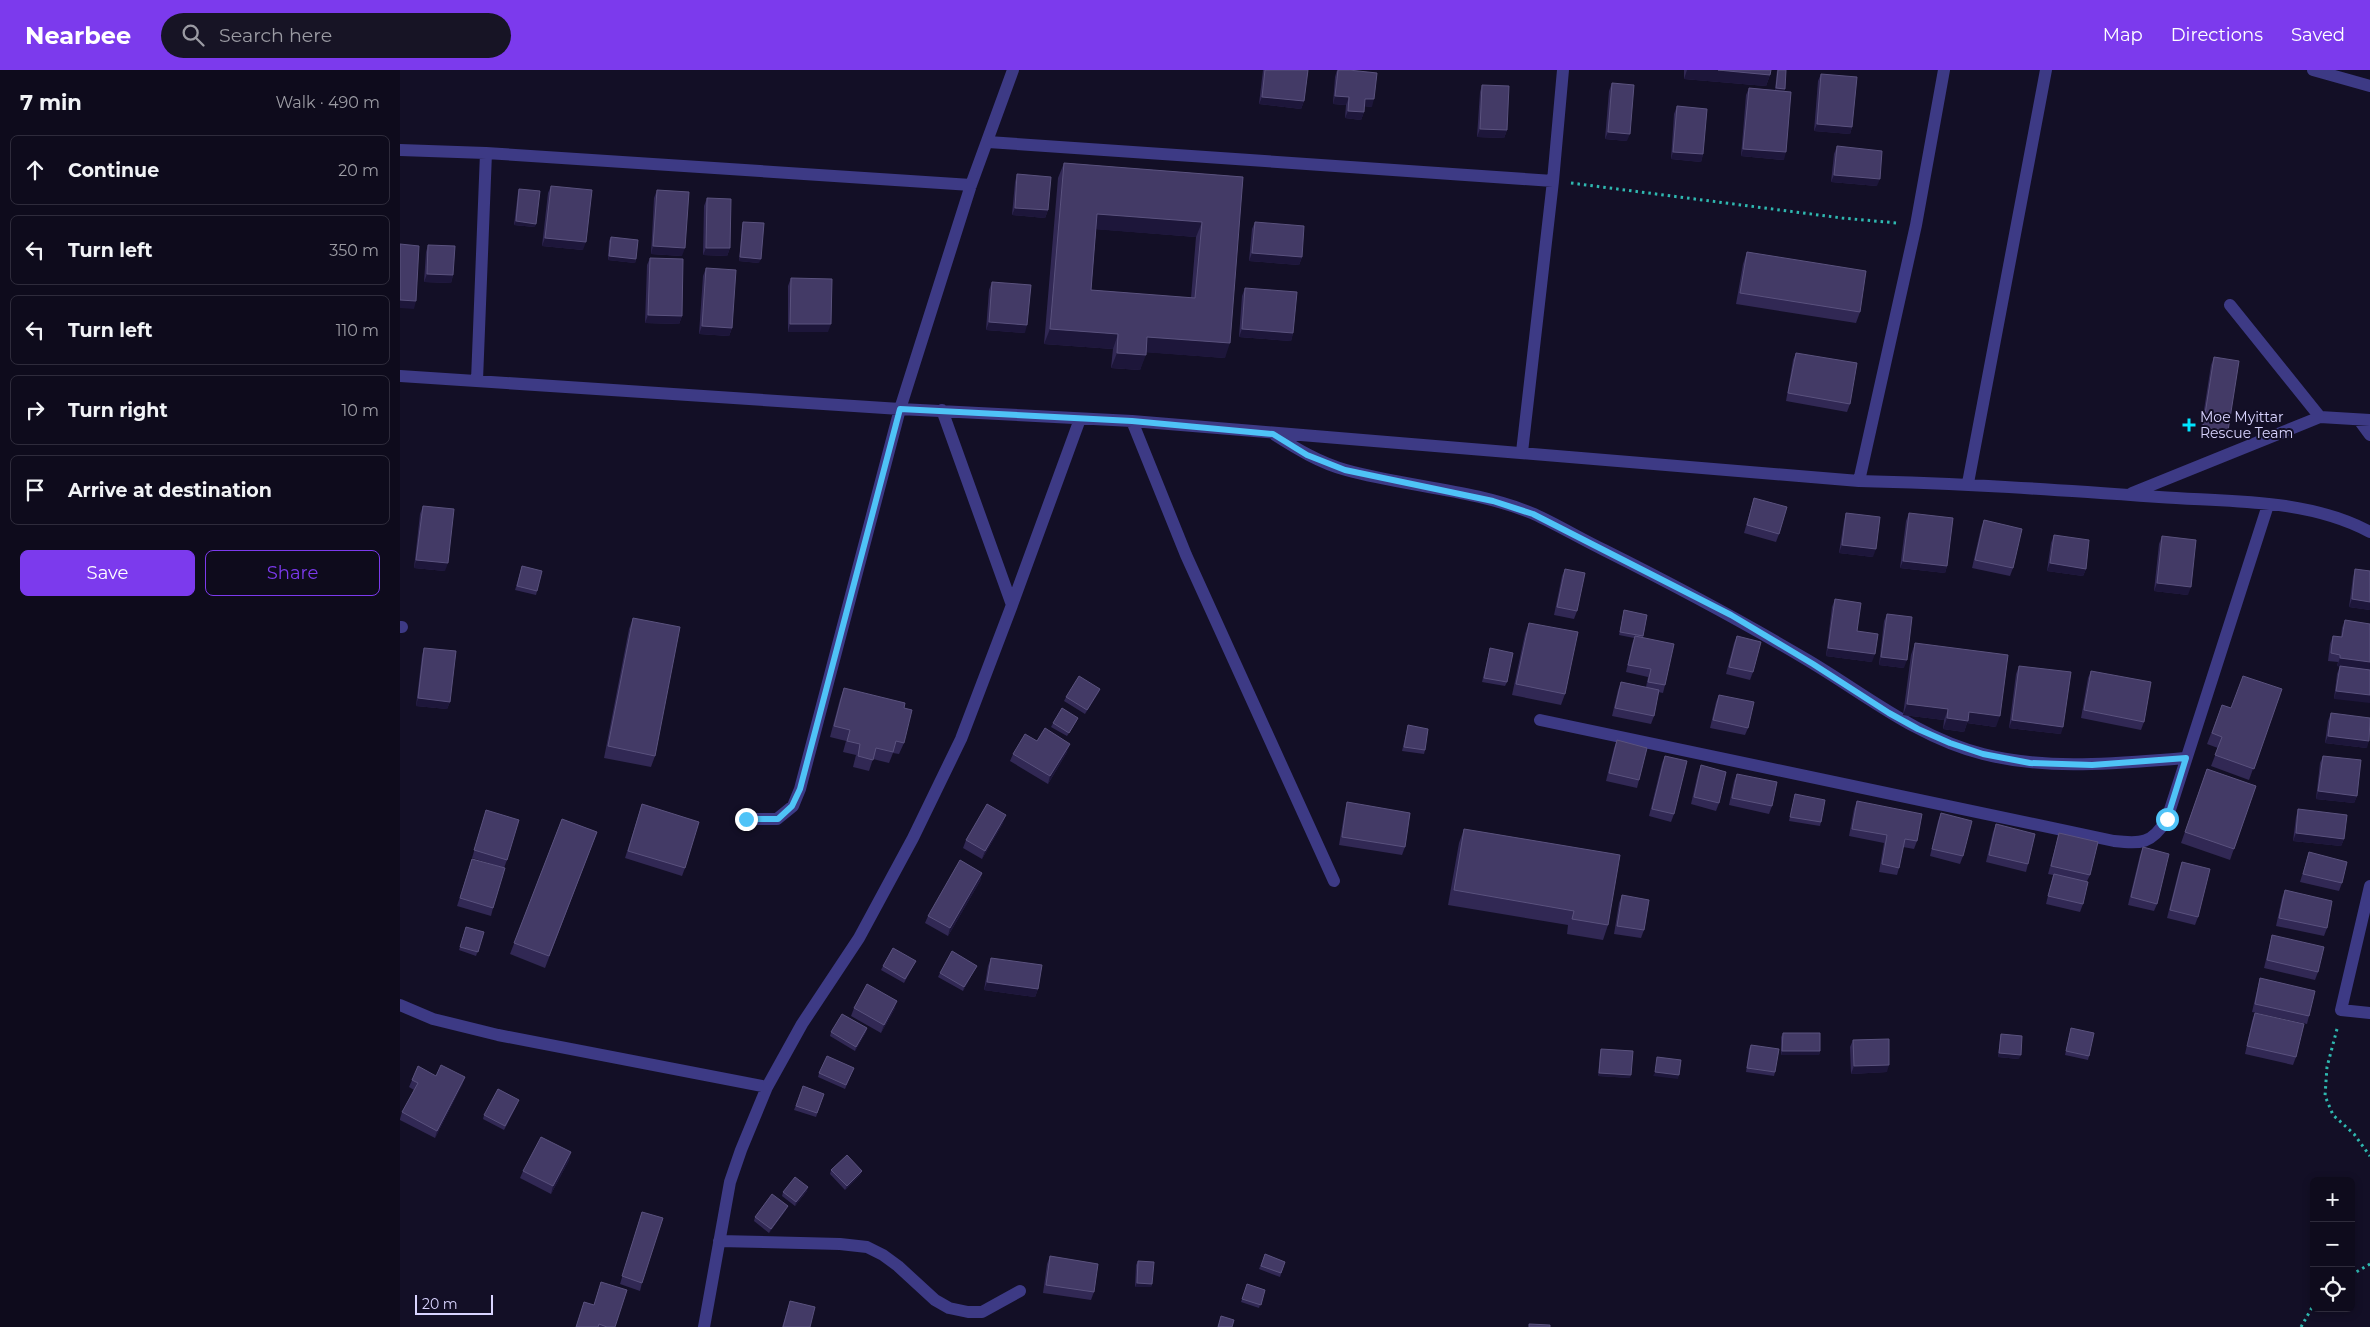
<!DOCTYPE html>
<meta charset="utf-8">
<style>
:root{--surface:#0e0b1c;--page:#171425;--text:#f1f3f6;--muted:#9b9ba3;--line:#2e2b3b;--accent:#7c3aed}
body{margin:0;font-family:Montserrat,sans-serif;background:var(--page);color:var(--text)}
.controls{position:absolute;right:15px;bottom:15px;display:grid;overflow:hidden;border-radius:8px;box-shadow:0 2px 8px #0003}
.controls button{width:45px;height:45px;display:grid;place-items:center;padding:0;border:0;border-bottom:1px solid var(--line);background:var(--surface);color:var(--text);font:25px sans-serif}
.scale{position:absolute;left:15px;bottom:12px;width:78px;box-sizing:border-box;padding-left:5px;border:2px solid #d9d4ff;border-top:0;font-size:14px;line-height:18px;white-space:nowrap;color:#d9d4ff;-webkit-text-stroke:4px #130f26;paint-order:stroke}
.stop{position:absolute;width:15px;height:15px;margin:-11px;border:4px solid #4fc3f7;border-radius:50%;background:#fff}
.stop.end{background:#4fc3f7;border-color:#fff;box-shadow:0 1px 5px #0008}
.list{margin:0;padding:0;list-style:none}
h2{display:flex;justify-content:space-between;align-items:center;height:65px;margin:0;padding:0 20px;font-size:21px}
h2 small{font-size:16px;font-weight:400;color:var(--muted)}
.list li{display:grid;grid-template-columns:32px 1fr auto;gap:15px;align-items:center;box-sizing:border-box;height:70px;margin:0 10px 10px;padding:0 10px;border:1px solid var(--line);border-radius:8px}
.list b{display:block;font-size:19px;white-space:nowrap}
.list em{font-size:16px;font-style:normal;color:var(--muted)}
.actions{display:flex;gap:10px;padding:15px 20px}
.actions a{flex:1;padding:11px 0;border:1px solid var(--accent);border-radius:8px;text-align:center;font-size:18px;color:var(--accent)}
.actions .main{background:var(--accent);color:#fff}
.icon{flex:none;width:28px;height:28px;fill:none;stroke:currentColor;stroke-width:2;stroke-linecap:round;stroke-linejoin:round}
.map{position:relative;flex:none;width:1970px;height:1257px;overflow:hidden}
header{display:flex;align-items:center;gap:30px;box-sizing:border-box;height:70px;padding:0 25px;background:var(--accent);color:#fff}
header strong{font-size:24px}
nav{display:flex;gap:28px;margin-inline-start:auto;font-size:18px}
.search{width:350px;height:45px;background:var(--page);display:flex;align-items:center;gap:12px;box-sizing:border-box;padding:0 18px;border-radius:28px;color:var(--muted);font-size:19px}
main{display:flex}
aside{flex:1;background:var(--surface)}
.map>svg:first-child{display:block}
</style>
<header>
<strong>Nearbee</strong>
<div class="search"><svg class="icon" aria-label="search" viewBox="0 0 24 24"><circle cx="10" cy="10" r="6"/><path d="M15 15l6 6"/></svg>Search here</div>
<nav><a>Map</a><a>Directions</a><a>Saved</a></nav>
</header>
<main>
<aside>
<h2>7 min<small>Walk · 490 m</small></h2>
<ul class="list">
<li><svg class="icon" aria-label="ahead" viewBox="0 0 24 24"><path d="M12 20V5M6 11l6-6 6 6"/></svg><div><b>Continue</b></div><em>20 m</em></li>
<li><svg class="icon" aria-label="left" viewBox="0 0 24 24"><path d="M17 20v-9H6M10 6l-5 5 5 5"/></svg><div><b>Turn left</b></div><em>350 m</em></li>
<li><svg class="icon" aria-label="left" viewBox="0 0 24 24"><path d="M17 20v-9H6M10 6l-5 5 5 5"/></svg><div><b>Turn left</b></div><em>110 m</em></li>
<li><svg class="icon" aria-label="right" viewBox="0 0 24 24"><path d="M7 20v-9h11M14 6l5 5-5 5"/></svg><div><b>Turn right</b></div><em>10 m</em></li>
<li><svg class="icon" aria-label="arrive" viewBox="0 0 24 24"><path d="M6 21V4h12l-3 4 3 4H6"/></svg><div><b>Arrive at destination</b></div></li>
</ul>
<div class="actions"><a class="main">Save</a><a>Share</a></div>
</aside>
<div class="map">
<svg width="1970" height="1257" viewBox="0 0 1970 1257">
<rect width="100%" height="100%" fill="#130f26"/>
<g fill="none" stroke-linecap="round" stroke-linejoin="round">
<path stroke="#2fb8b0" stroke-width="3" stroke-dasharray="2.5 4" stroke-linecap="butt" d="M1171 113 1442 148 1497 153
M1937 959 1927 997 1925 1026 1933 1045 1954 1064 1970 1086
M1951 1205 1970 1194
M1901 1257 1914 1234"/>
<path stroke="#3d3a85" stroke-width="12" d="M1913 0 1970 16
M588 72 1153 111
M0 80 86 83 571 115
M1830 235 1920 347
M0 306 500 339 732 351 1459 411C1559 413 1659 420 1759 427 1828 432 1907 428 1970 462
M77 310 86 83
M542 340 612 535 680 349
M1959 350 1970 365
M732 351 786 485 934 811
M875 365C897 379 920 393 946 400 1007 417 1074 419 1134 444 1158 455 1181 469 1204 480 1274 515 1342 551 1409 591 1466 625 1518 668 1583 684 1650 701 1718 693 1786 688
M1122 382 1153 111 1163 0
M1459 411 1516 155 1544 0
M1568 413 1646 0
M1732 423 1920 347 1970 350
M0 557H2
M1140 650 1714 771C1741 774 1752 774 1767 749L1868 435
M346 749H377L393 736 400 719 500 339 571 115 613 0
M1970 816 1941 940 1970 943
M0 935 33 949 98 965 367 1017
M319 1171 440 1174 467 1177 483 1185 498 1196 535 1230 549 1238 568 1242H582L620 1221
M304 1257 330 1112 341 1080 367 1017 402 954 459 868 513 768 561 669 612 535"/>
</g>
<path fill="#312854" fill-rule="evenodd" d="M863 0H908L904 31 901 39 859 34Z
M937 0 972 37 964 36V42L961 50 945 48 946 35 933 34 935 7Z
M1284 0H1371L1370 5 1366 16 1284 9Z
M1377 0H1386L1384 21V90L1341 86 1346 25 1349 18 1375 20Z
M1421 4 1452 57 1450 64 1414 61 1418 11Z
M1212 13 1227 71 1205 69 1209 21Z
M1082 15 1107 60 1104 68 1077 67 1080 22Z
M1277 36 1303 84 1301 92 1271 89 1274 44Z
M1437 76 1477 116 1431 112 1434 84Z
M664 93 843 107 825 288 746 282 740 300 711 298 713 279 644 274 658 108ZM696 159 796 167 791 228 691 220Z
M617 104 648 140 645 148 612 145 615 112Z
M151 116 183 180 142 176 148 123Z
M119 119 135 157 114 155 118 122Z
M257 120 282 186 251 184 254 128Z
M307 128 330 178 327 186 303 185 304 136Z
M343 152 359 193 339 191 342 156Z
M855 152 902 187 899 195 849 191 852 159Z
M211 167 236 189 235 193 208 190 209 171Z
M28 175 53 205 51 213 24 212 26 182Z
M1347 182 1460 242 1456 253 1336 234 1343 194Z
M250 188 282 246 279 254 245 253 247 195Z
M306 198 332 258 329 266 299 264 303 206Z
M391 208 428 262H388V216Z
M592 212 625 263 586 260 589 220Z
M845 218 893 263 891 271 839 267 842 226Z
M1396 283 1450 334 1447 342 1386 331 1393 290Z
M1814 287 1828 361 1825 369 1800 365 1811 295Z
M1354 428 1379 464 1376 472 1344 463Z
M23 436 45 501 14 498 20 444Z
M1446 443 1473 487 1439 483 1444 451Z
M1509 443 1547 496 1545 503 1500 498 1506 451Z
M1584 450 1613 498 1610 506 1572 498 1581 458Z
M1654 465 1686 499 1683 506 1647 501 1651 473Z
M1762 466 1788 525 1754 521 1759 474Z
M122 496 137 521 136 525 115 520Z
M1165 499 1177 541 1174 549 1154 545 1162 506Z
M1955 499 1970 501V540L1949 537 1953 507Z
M1435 529 1457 561 1472 592 1426 586 1432 537Z
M1224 540 1247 545 1243 568 1265 615 1263 623 1258 622 1254 646 1251 654 1212 646 1218 620 1221 612 1246 617 1248 607 1226 602 1232 574 1234 568 1219 565Z
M1487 544 1504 598 1479 595 1484 551Z
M233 548 255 686 251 697 204 688 229 559Z
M1945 550 1970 600 1937 596 1938 592 1928 591 1930 574 1933 566 1941 567 1942 558Z
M1129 553 1165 624 1161 635 1112 625 1125 564Z
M1337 566 1353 602 1350 610 1326 604 1334 573Z
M1515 573 1596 657 1567 653 1564 662 1543 659 1544 650 1503 645 1511 585Z
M24 578 50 632 47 639 16 636 22 585Z
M1090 578 1107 612 1105 616 1082 612Z
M1619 596 1661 664 1609 658 1616 604Z
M1940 596 1970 600 1934 629 1937 604Z
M1691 601 1744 652 1741 660 1681 648 1688 608Z
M444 618 504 673 499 684 493 683 489 693 473 689 469 701 453 697 456 685 443 682 446 671 430 667 440 629Z
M700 619 699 622 685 644 664 631 666 627Z
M1882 619 1849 710 1811 696 1818 678 1807 674 1822 635 1831 638Z
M1319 625 1348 658 1345 665 1310 658 1316 632Z
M1931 643 1967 678 1925 673 1928 651Z
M678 648 676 652 667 666 651 657 653 653Z
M1008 655 1025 680 1024 684 1002 681Z
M1217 670 1239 710 1237 718 1206 711 1214 678Z
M637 671 667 682 648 714 610 691 613 684Z
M1265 686 1274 744 1271 752 1249 746 1262 693Z
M1923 686 1957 726 1954 733 1916 729 1920 693Z
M1301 695 1319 733 1316 741 1291 734 1298 703Z
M1807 699 1856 716 1830 790 1781 773Z
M1337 704 1372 736 1369 744 1329 735 1334 711Z
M1395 724 1421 752 1420 756 1389 751Z
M1457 731 1517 771 1514 779 1503 777 1499 798 1497 805 1479 802 1484 773 1449 766 1454 739Z
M947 732 1005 777 1002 785 939 775 945 740Z
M242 734 285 798 282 806 225 788Z
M1898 739 1944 769 1941 776 1893 771 1896 747Z
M86 740 107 790 104 798 72 788Z
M1541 743 1563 786 1560 794 1530 786 1538 751Z
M162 749 197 762 145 898 110 884Z
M603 753 582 789 563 778 566 770Z
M1596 754 1628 794 1626 802 1586 792 1593 762Z
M1064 759 1208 855 1203 870 1167 864 1168 855 1048 835 1059 773Z
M1659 763 1690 805 1687 811 1683 834 1680 842 1646 834 1653 805 1648 804 1657 771Z
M1743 777 1757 834 1754 841 1728 835 1740 785Z
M1909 782 1942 813 1939 821 1900 812Z
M72 789 93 838 91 846 57 836Z
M1782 792 1798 847 1795 855 1767 848 1779 800Z
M582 803 580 811 548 866 525 853 528 846Z
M1885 820 1927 858 1924 866 1876 856 1882 828Z
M1222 825 1244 860 1241 868 1214 864 1219 833Z
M66 857 84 862 76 886 59 880Z
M1872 865 1918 902 1915 910 1864 898 1870 873Z
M591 888 638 919 635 927 584 920 588 896Z
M516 891 504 913 481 900 483 896Z
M575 899 563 921 538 907 540 903Z
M1860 908 1909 946 1907 954 1852 942 1858 916Z
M454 938H495L481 963 451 946Z
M1855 943 1896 987 1893 995 1845 984 1852 951Z
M467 958 466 962 455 981 430 966 431 962Z
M1671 958 1689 986 1688 990 1665 985Z
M1383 963 1420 981 1419 985H1381V967Z
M1601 964 1619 989 1598 987 1600 968Z
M1453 970 1487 1002 1451 1004 1450 977Z
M1351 975 1375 1002 1374 1006 1346 1002 1349 979Z
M1201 979 1230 1008 1198 1006 1200 983Z
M454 998 445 1019 418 1007 419 1003Z
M36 1006 65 1007 62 1015 35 1068 0 1050V1049L2 1042 14 1020 9 1017 12 1010Z
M403 1016 424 1024 416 1047 394 1040Z
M118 1033 104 1060 83 1049 84 1045Z
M171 1082 169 1090 151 1124 120 1108 123 1101Z
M431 1100 462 1101 460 1105 445 1120 430 1104Z
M407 1121 395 1136 382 1126 383 1122Z
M386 1140 369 1163 354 1151 355 1147Z
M242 1142V1213L240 1221 220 1214Z
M865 1184 885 1192 880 1207 859 1199Z
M650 1186 694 1222 691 1230 643 1223 647 1194Z
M738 1191 752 1214 751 1217H735L736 1195Z
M201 1212 215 1257H176L194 1235Z
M847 1214 865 1220 859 1238 841 1232Z
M390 1231 410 1257H382Z"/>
<path fill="#1d163a" d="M1287 0H1318L1370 5 1366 16 1284 9Z
M1376 18 1385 19 1384 23 1375 21Z
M935 26 949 27 946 35 933 34Z
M862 27 904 31 901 39 859 34Z
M965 29H974L972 37 962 36Z
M948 41 964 42 961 50 945 48Z
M1417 54 1452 57 1450 64 1414 61Z
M1080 59 1107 60 1104 68 1077 67Z
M1208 62 1230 64 1227 71 1205 69Z
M1343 79 1386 82 1384 90 1341 86Z
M1273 82 1303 84 1301 92 1271 89Z
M1434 105 1480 109 1477 116 1431 112Z
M615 138 648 140 645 148 612 145Z
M697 144 802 152 796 167 692 159Z
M116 151 136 154 135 157 114 155Z
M145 168 186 172 183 180 142 176Z
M253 176 285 178 282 186 251 184Z
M306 178H330L327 186 303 185Z
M852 183 902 187 899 195 849 191Z
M209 186 236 189 235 193 208 190Z
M340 187 361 189 359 193 339 191Z
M27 204 53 205 51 213 24 212Z
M0 230 16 231 14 239 0 238Z
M248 245 282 246 279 254 245 253Z
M589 252 627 255 625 263 586 260Z
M390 254H431L428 262H388Z
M302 256 332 258 329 266 299 264Z
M650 259 718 264 713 279 644 274Z
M842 259 893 263 891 271 839 267Z
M747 267 830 273 825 288 742 282Z
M717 283 746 285 740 300 711 298Z
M1442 475 1476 479 1473 487 1439 483Z
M16 490 48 493 45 501 14 498Z
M1503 491 1547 496 1545 503 1500 498Z
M1650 493 1686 499 1683 506 1647 501Z
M1757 513 1791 517 1788 525 1754 521Z
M1952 529 1970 532V540L1949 537Z
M1428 578 1475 584 1472 592 1426 586Z
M1481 587 1507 590 1504 598 1479 595Z
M1940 588 1970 592V600L1937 596Z
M700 619 699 622 685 644 687 640Z
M1936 621 1970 625V633L1934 629Z
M18 628 50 632 47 639 16 636Z
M1507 634 1548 639 1544 650 1503 645Z
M1569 642 1600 646 1596 657 1567 653 1564 662 1543 659 1547 648Z
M1612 650 1663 657 1661 664 1609 658Z
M1928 666 1969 671 1967 678 1925 673Z
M670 674 667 682 648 714 650 706Z
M1918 721 1957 726 1954 733 1916 729Z
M606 745 603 753 582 789 585 781Z
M1896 763 1944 769 1941 776 1893 771Z
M582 803 580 811 548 866 550 858Z
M577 896 575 899 563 921 564 917Z
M587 912 638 919 635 927 584 920Z
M497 931 495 938 481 963 484 955Z
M467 958 466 962 455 981 456 977Z
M1382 981H1420L1419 985H1381Z
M1599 983 1621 985 1619 989 1598 987Z
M1489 995 1487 1002 1451 1004 1454 996Z
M1255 1002 1279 1005 1278 1009 1253 1006Z
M1199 1003 1231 1005 1230 1008 1198 1006Z
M65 1007 62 1015 35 1068 37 1061Z
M171 1082 169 1090 151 1124 153 1116Z
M462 1101 460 1105 445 1120 447 1116Z
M408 1117 407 1121 395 1136 396 1132Z
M388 1136 386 1140 369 1163 371 1159Z
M737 1213 752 1214 751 1217H735Z"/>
<path fill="#433a66" stroke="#5a527e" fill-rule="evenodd" d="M865 0H908L904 31 862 27Z
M938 0H949L977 3 974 29H965L964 42 948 41 949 27 935 26Z
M1318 0H1371L1370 5Z
M1378 0H1386L1385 19 1376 18Z
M1421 4 1457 7 1452 57 1417 54Z
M1212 13 1234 15 1230 64 1208 62Z
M1082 15 1109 16 1107 60 1080 59Z
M1349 18 1391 22 1386 82 1343 79Z
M1277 36 1307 39 1303 84 1273 82Z
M1437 76 1482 81 1480 109 1434 105Z
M664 93 843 107 830 273 747 267 746 285 717 283 718 264 650 259ZM697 144 802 152 795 228 691 220Z
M617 104 651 107 648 140 615 138Z
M151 116 192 120 186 172 145 168Z
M119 119 140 121 136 154 116 151Z
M257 120 289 122 285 178 253 176Z
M307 128 331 129 330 178H306Z
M343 152 364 153 361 189 340 187Z
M855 152 904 156 902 187 852 183Z
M211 167 238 170 236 189 209 186Z
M0 174 19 176 16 231 0 230Z
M28 175 55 176 53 205 27 204Z
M1347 182 1466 201 1460 242 1340 223Z
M250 188 283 189 282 246 248 245Z
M306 198 336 200 332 258 302 256Z
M391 208 432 209 431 254H390Z
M592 212 631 215 627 255 589 252Z
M845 218 897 222 893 263 842 259Z
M1396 283 1457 293 1450 334 1388 323Z
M1814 287 1839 291 1828 361 1803 357Z
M1354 428 1387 437 1379 464 1347 455Z
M23 436 54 439 48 493 16 490Z
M1446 443 1480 447 1476 479 1442 475Z
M1509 443 1553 448 1547 496 1503 491Z
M1584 450 1622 459 1613 498 1575 490Z
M1654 465 1689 470 1686 499 1650 493Z
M1762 466 1796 470 1791 517 1757 513Z
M122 496 142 501 137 521 117 516Z
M1165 499 1185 503 1177 541 1157 537Z
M1955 499 1970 501V532L1952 529Z
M1435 529 1461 533 1457 561 1478 564 1475 584 1428 578Z
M1224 540 1247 545 1243 566 1220 562Z
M1487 544 1512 547 1507 590 1481 587Z
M233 548 280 557 255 686 208 676Z
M1945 550 1970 554V592L1940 588V585L1931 583 1933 566 1942 567Z
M1129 553 1178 562 1165 624 1116 614Z
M1235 566 1274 574 1265 615 1248 612 1251 599 1228 595Z
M1337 566 1361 572 1353 602 1329 597Z
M1515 573 1608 585 1600 646 1569 642 1568 651 1547 648 1548 639 1507 634Z
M24 578 56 581 50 632 18 628Z
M1090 578 1113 583 1107 612 1084 608Z
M1619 596 1671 602 1663 657 1612 650Z
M1940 596 1970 600V625L1936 621Z
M1691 601 1751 612 1744 652 1684 640Z
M679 606 700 619 687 640 666 627Z
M1843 606 1882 619 1854 699 1815 685 1822 667 1812 663 1822 635 1831 638Z
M1221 612 1259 620 1254 646 1215 638Z
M444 618 505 633 504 638 512 640 504 673 496 671 493 682 476 678 473 690 458 686 460 674 447 671 450 660 434 656Z
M1319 625 1354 632 1348 658 1313 650Z
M662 638 678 648 669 663 653 653Z
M1931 643 1970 648 1969 671 1928 666Z
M1008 655 1028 659 1025 680 1004 677Z
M645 658 670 674 650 706 613 684 625 664 637 671Z
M1217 670 1247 678 1239 710 1209 703Z
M1265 686 1287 691 1274 744 1252 739Z
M1923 686 1961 690 1957 726 1918 721Z
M1301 695 1326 702 1319 733 1294 727Z
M1807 699 1856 716 1834 779 1785 762Z
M1337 704 1377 712 1372 736 1332 728Z
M1395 724 1425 730 1421 752 1390 747Z
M1457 731 1522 744 1517 771 1505 769 1499 798 1482 794 1487 765 1452 759Z
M947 732 1010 743 1005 777 942 767Z
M242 734 299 752 285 798 228 781Z
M587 734 606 745 585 781 566 770Z
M1898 739 1947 745 1944 769 1896 763Z
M86 740 119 750 107 790 74 780Z
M1541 743 1572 751 1563 786 1532 779Z
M162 749 197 762 149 886 114 873Z
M1596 754 1635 764 1628 794 1589 785Z
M1064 759 1220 785 1208 855 1172 849 1174 841 1054 820Z
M1659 763 1698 772 1690 805 1651 796Z
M1743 777 1769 784 1757 834 1731 827Z
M1909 782 1947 792 1942 813 1903 804Z
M72 789 105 798 93 838 60 828Z
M560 790 582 803 550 858 528 846Z
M1782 792 1810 799 1798 847 1770 840Z
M1654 804 1688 812 1683 834 1648 826Z
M1885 820 1932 831 1927 858 1879 848Z
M1222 825 1249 830 1244 860 1217 856Z
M66 857 84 862 78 882 60 877Z
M1872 865 1924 877 1918 902 1867 890Z
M493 878 516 891 505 909 483 896Z
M552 881 577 896 564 917 540 903Z
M591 888 642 895 638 919 587 912Z
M1860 908 1915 921 1909 946 1855 934Z
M467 914 497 931 484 955 454 938Z
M1855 943 1904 954 1896 987 1847 976Z
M442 944 467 958 456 977 431 962Z
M1671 958 1694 963 1689 986 1666 981Z
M1383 963H1420V981H1382Z
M1601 964 1622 966 1621 985 1599 983Z
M1489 969V995L1454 996 1453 970Z
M1351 975 1379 979 1375 1002 1347 998Z
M1201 979 1233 981 1231 1005 1199 1003Z
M427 986 454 998 446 1015 419 1003Z
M1257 987 1281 990 1279 1005 1255 1002Z
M41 995 65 1007 37 1061 2 1042 18 1013 12 1010 18 996 36 1006Z
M403 1016 424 1024 417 1043 396 1036Z
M98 1019 119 1030 105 1056 84 1045Z
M141 1067 171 1082 153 1116 123 1101Z
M447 1085 462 1101 447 1116 431 1100Z
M395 1107 408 1117 396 1132 383 1122Z
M372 1124 388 1136 371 1159 355 1147Z
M242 1142 263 1148 242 1213 222 1206Z
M865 1184 885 1192 881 1203 861 1196Z
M650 1186 698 1194 694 1222 646 1215Z
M738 1191 754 1192 752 1214 737 1213Z
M201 1212 227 1220 215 1257H207L199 1254 198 1257H176L184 1232 194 1235Z
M847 1214 865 1220 861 1235 842 1229Z
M390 1231 415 1237 410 1257H383Z
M821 1246 834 1250 832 1257H818Z
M1129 1254 1150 1255V1257H1129Z"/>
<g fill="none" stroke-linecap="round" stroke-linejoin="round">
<path stroke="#4fc3f7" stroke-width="6" d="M346 749H378L392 736 400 719 500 339 732 351 873 364 907 385 945 400 1093 431 1133 444 1331 545 1413 594 1489 643 1518 659 1550 673 1583 684 1630 693 1692 695 1786 688 1767 749"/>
</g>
<path fill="#00e5ff" stroke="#130f26" stroke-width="2" d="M1786.5 347.5h5v5h5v5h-5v5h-5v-5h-5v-5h5z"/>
<g text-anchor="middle" stroke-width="4" stroke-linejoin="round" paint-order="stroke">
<g font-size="14" fill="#d9d4ff" stroke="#130f26" text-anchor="start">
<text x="1800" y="352">Moe Myittar<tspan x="1800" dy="16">Rescue Team</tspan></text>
</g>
</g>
</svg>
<div class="controls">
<button>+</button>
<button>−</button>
<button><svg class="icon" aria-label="locate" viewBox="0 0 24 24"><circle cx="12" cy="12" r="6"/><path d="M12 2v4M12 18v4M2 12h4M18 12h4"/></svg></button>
</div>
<div class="scale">20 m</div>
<div class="stop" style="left:1767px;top:749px"></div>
<div class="stop end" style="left:346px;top:749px"></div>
</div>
</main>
